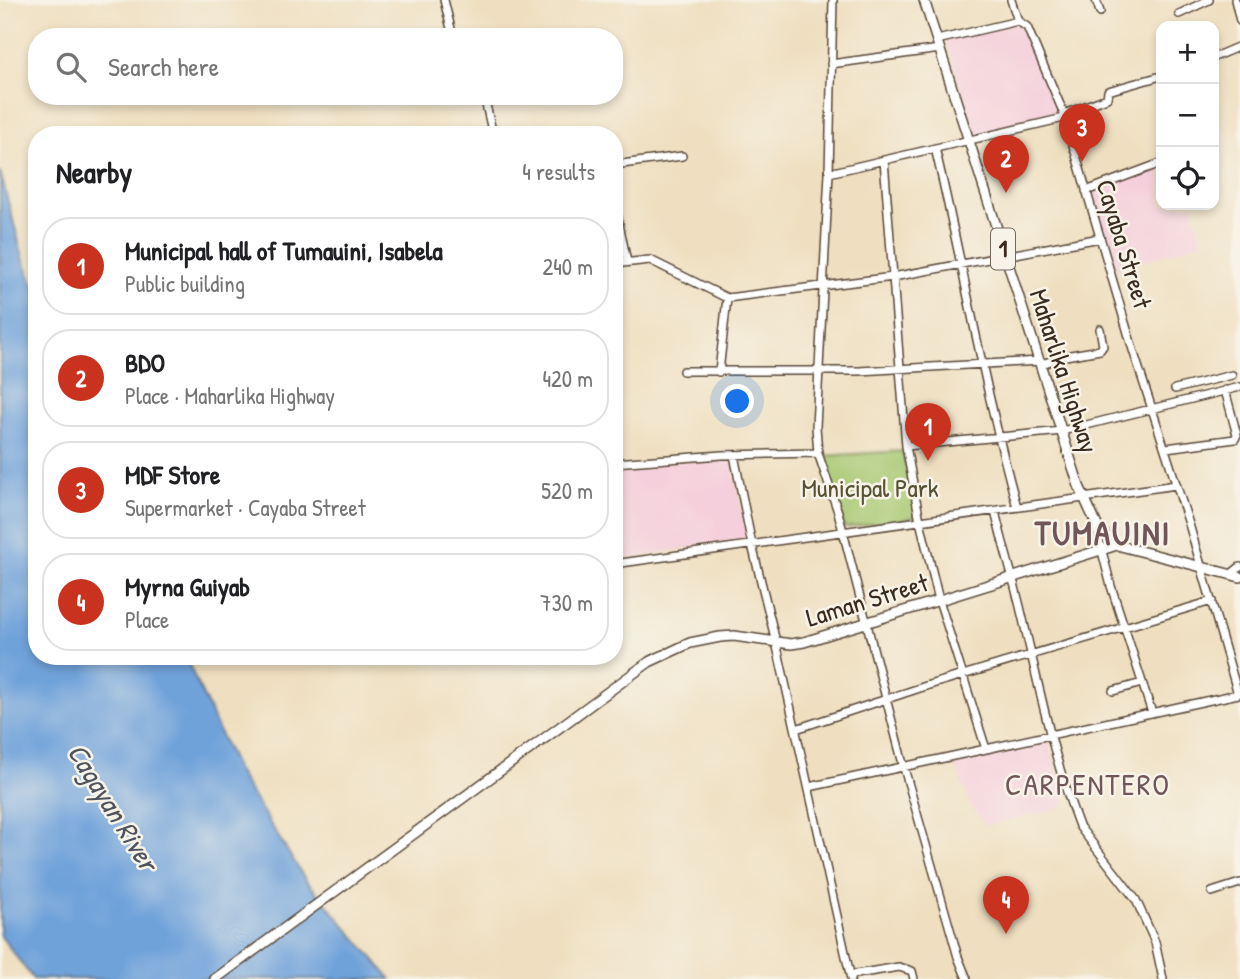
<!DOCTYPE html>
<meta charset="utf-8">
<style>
:root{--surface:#fff;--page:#f6f6f6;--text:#202124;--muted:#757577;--line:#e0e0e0;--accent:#c8321e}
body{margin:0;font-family:"Patrick Hand",sans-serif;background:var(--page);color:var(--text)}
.controls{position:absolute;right:21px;top:21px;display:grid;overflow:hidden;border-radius:14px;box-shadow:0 4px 10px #0003}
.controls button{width:63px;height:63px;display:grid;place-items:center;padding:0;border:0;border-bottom:2px solid var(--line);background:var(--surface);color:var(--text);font:35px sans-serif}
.you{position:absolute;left:738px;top:402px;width:24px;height:24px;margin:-18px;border:5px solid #fff;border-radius:50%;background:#1a73e8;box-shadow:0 0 0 10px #1a73e833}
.badge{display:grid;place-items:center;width:46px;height:46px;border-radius:50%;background:var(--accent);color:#fff;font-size:23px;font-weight:700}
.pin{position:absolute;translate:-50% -58px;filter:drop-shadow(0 2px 4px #0008)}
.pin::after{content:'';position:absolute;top:37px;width:24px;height:21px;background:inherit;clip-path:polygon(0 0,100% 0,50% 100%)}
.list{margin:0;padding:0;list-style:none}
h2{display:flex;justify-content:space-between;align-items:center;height:91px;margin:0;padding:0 28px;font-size:30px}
h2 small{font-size:23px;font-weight:400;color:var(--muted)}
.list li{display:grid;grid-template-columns:46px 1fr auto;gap:21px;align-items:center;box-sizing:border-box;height:98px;margin:0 14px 14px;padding:0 14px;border:2px solid var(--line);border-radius:28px}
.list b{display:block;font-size:26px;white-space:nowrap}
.list p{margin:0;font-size:23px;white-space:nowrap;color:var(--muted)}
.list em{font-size:23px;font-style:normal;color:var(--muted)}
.icon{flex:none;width:38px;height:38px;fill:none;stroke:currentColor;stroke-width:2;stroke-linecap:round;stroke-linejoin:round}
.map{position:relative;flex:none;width:1240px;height:979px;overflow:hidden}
.search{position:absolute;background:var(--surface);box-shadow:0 4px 10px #0003;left:28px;top:28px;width:595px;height:77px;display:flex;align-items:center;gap:18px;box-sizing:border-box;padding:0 24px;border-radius:28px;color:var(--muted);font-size:26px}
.panel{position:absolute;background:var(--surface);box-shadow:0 4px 10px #0003;left:28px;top:126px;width:595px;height:539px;border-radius:28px}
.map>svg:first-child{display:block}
</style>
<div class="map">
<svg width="1240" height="979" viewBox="0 0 1240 979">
<rect width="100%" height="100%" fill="#f7f3e8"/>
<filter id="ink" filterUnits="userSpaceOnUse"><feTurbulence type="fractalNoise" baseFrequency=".0143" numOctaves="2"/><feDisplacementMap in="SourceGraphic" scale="14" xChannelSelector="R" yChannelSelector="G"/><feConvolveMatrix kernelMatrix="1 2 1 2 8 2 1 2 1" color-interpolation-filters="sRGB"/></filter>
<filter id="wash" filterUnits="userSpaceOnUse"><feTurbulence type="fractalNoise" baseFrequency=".00686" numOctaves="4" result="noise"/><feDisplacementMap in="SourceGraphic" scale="28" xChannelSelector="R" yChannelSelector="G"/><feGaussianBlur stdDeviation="1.57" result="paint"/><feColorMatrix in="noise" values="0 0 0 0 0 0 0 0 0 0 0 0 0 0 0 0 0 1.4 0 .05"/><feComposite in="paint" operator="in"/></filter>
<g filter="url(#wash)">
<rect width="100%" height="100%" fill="#efdfc0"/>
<path fill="#f5cfdb" d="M1018 23 1024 28 1047 77 1061 117 976 137 945 39Z
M1161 165V205H1196L1192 207 1202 242 1117 270 1099 231 1087 192Z
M731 457 747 538 614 561V466Z
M1047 734 1066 803 1057 809 985 826 971 806 953 760Z"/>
<path fill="#a7c871" stroke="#717948" stroke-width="2" d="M902 451 917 517 844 528 823 456Z"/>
<path fill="#6fa2da" stroke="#55667c" stroke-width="2" d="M0 172 25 264 37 291V656H185L237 771 305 879 391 979H33L0 935Z"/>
</g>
<g filter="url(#ink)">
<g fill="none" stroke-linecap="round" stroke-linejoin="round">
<defs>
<path id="minor" d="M444 0 453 37
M833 0 829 173 816 427 818 453 838 512 904 768 958 957 967 979
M1011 0 1018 21
M1096 0 1100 12
M1235 0 1240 21
M1179 14 1209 0
M1214 57 1240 46
M831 64 940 49
M484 96 493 135
M1064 114 1107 98 1108 91 1161 76
M935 148C964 268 984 389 1017 507
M884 160 906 446 920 521 939 600 986 749 1238 694 1189 524 1133 350 1064 114 1027 27 1018 21 937 40
M614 165 682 156
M829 173 1064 118
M1086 191 1161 163
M614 200 627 262
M614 264 650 260 727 298 893 277 1100 238
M1042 364 1065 356 1100 350 1103 346 1100 329
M683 371H859L1041 361
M719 372 727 298
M1175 389 1232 375
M906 446 1062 431 1240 387
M1166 448 1235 439 1237 435 1225 390
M734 455 752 545 776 642 851 979
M614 463 722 455 818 453
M995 511C1003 546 1014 580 1022 615 1039 686 1053 758 1079 826L1136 900 1155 942 1163 979
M1096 528 1111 586 1152 713
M614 564 1176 485
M1230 575 1240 567
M1113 691 1142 683
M796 729 929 685 1212 601
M809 787 986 749
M1212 892 1240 883
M850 975 899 967 912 971 914 979"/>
<path id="major" d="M924 0 1079 486 1099 530 1117 545 1240 577
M215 979 649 662 690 643 720 637 734 636 791 644 804 642 1117 545"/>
</defs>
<use href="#minor" stroke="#564536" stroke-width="10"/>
<use href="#major" stroke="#564536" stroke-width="12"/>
<use href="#minor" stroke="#fff" stroke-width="7"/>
<use href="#major" stroke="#fff" stroke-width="9"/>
</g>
</g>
<g text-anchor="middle" stroke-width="5" stroke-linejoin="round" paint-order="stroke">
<rect fill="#f7f3e8" stroke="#73665b" stroke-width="2" x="991" y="228.5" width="24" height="41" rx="5"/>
<g font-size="24" font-weight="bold" fill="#3b2a1e">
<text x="1003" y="257">1</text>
</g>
<g font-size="26" fill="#3b2a1e" stroke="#f7f3e8">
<text transform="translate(1124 244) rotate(73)" y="9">Cayaba Street</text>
<text transform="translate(1064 371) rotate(72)" y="9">Maharlika Highway</text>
<text transform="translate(867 600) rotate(-17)" y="9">Laman Street</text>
</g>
<g font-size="26" fill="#565233" stroke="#f7f3e8">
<text x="870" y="497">Municipal Park</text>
</g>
<g font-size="28" font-style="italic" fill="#4d5460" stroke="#f7f3e8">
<text transform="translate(113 807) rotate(58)" y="10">Cagayan River</text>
</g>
<g font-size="30" letter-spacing="2" fill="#715659" stroke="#f7f3e8">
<text x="1088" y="795">CARPENTERO</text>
</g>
<g font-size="33" font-weight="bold" letter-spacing="2" fill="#715659" stroke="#f7f3e8">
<text x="1103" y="545">TUMAUINI</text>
</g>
</g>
</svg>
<div class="controls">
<button>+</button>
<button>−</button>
<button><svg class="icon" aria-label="locate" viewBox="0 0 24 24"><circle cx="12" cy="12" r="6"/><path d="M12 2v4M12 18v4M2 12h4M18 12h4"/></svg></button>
</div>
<div class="you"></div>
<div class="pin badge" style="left:928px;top:461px">1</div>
<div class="pin badge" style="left:1006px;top:193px">2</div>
<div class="pin badge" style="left:1082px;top:162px">3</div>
<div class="pin badge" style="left:1006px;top:934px">4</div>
<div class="search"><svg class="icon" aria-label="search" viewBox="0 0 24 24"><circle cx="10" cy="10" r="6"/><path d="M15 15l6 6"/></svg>Search here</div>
<section class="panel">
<h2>Nearby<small>4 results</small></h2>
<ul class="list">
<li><span class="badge">1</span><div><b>Municipal hall of Tumauini, Isabela</b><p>Public building</p></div><em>240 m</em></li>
<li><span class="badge">2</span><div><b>BDO</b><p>Place · Maharlika Highway</p></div><em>420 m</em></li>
<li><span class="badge">3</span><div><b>MDF Store</b><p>Supermarket · Cayaba Street</p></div><em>520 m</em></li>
<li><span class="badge">4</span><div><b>Myrna Guiyab</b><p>Place</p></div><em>730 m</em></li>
</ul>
</section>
</div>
